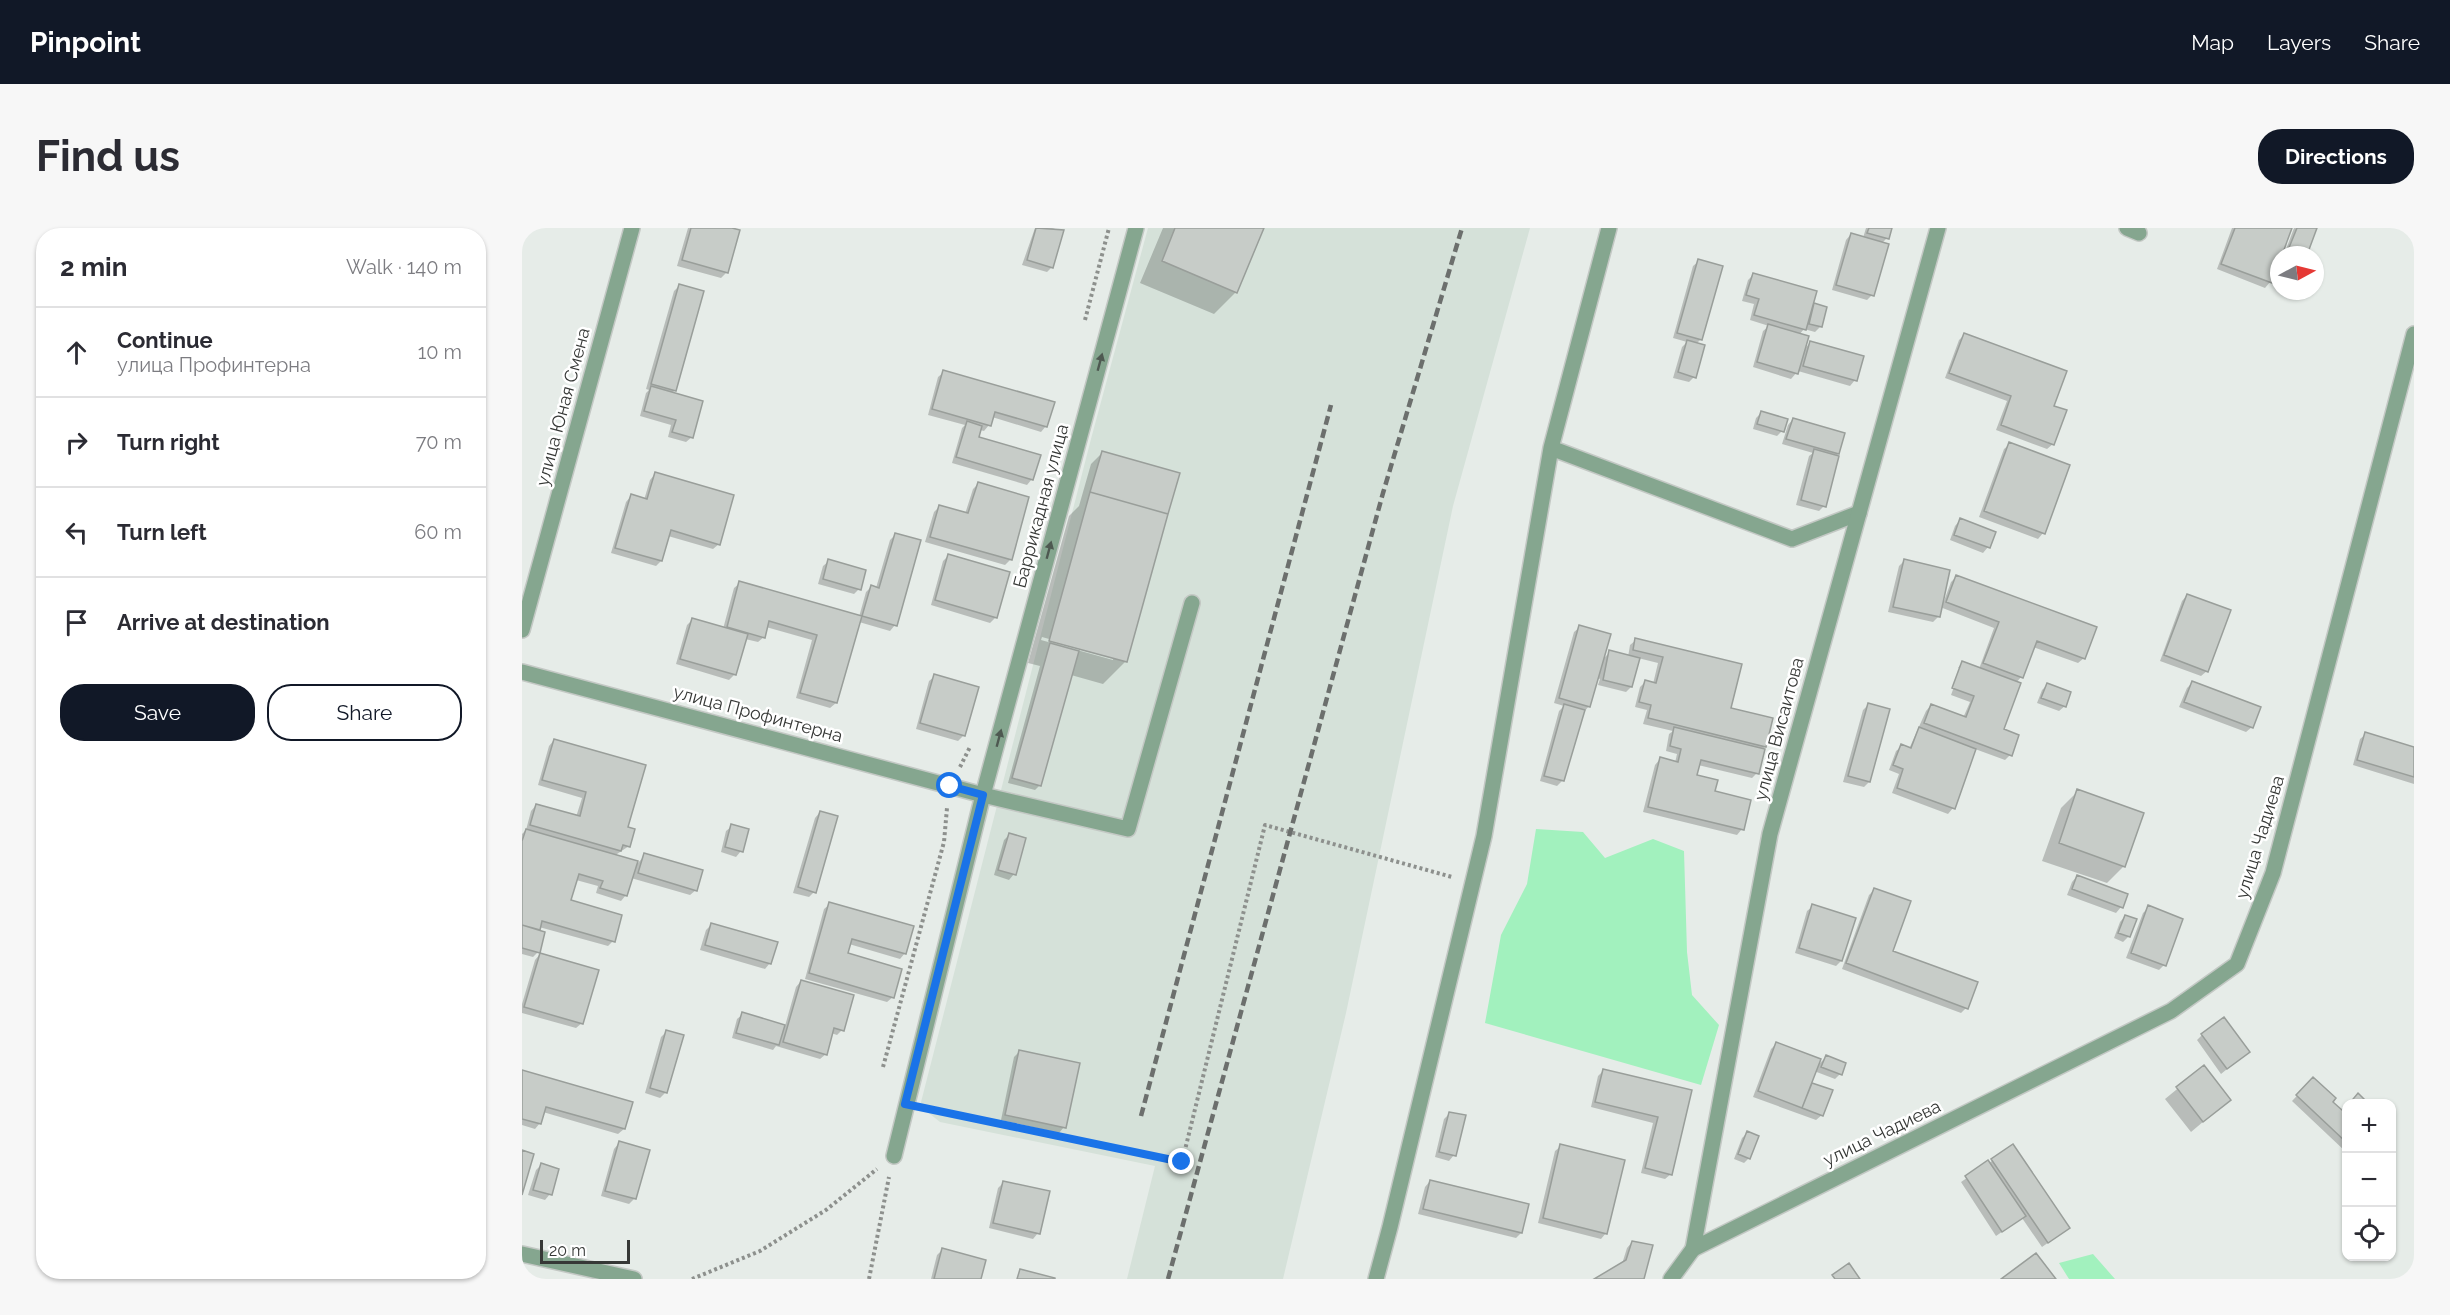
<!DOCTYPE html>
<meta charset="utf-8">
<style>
:root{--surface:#fff;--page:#f7f7f7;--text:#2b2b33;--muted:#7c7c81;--line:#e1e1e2;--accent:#111827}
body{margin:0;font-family:Raleway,sans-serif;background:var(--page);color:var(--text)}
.controls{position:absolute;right:18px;bottom:18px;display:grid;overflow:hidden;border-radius:12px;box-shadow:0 2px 4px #0004}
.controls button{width:54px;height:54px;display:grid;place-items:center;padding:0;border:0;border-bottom:2px solid var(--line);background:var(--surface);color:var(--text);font:30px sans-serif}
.compass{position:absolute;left:1748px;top:18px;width:54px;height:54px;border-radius:50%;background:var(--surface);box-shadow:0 2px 4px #0004;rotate:83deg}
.scale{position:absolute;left:18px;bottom:15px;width:90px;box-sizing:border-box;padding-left:6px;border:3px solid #363836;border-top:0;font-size:16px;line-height:21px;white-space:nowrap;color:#363836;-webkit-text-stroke:4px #fff;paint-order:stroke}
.stop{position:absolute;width:18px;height:18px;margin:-14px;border:4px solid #1a73e8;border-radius:50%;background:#fff}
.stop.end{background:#1a73e8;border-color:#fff;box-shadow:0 2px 6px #0008}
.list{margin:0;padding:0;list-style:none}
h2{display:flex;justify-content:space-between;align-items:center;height:78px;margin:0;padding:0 24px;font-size:26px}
h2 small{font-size:20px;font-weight:400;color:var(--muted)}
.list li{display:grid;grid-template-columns:39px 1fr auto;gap:18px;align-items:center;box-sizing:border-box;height:90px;padding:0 24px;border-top:2px solid var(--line)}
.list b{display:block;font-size:22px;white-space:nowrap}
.list p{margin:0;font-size:20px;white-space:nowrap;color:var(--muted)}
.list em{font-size:20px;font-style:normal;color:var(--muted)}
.actions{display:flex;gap:12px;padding:18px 24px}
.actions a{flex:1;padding:14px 0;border:2px solid var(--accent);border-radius:24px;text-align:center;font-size:21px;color:var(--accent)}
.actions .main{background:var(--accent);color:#fff}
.icon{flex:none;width:33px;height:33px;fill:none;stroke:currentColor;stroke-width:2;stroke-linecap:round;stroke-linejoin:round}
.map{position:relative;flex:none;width:1892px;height:1051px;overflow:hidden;border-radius:24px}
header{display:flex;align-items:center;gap:36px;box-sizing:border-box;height:84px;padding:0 30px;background:var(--accent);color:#fff}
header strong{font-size:28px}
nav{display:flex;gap:33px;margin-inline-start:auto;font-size:21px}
.intro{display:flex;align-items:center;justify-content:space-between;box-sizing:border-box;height:144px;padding:0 36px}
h1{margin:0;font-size:42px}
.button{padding:15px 27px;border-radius:24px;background:var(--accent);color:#fff;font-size:21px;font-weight:700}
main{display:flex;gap:36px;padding:0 36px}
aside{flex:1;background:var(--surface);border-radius:24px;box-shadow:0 2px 4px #0004}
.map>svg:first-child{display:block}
</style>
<header>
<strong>Pinpoint</strong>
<nav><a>Map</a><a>Layers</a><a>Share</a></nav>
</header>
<div class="intro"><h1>Find us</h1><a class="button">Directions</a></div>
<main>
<aside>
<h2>2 min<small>Walk · 140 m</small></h2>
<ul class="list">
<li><svg class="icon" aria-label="ahead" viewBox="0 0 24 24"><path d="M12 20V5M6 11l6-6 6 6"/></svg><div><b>Continue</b><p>улица Профинтерна</p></div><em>10 m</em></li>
<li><svg class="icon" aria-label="right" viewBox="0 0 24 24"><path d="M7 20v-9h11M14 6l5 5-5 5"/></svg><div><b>Turn right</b></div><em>70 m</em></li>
<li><svg class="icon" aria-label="left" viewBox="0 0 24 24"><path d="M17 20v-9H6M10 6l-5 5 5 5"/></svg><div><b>Turn left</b></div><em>60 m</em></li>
<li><svg class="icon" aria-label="arrive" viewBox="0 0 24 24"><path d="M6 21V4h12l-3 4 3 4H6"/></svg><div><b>Arrive at destination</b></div></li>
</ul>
<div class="actions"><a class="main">Save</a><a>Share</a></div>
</aside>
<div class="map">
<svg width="1892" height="1051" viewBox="0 0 1892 1051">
<rect width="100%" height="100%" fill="#e6ece8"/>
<path fill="#d5e1d9" d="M626 0H1008L931 278 824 785 761 1051H605L633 938 418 894 398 878 569 211Z"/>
<path fill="#a2f1be" d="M1014 601 1061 604 1083 630 1131 611 1162 623 1165 724 1170 767 1197 797 1179 857 963 795 979 707 1005 656Z
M1571 1026 1593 1051H1547L1537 1035Z"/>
<path fill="#0003" fill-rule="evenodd" d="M166 0H205L216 3 204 45 199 50 155 38Z
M513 0H530L540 3 530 39 525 44 500 37Z
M641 0H740L714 64 692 86 618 55Z
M1344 0H1368L1365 10 1360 15 1350 67 1345 72 1310 62 1324 12 1329 6 1341 10Z
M1710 0H1769L1748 54 1743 60 1695 41Z
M1772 0H1794L1784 27H1762Z
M1177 33 1179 111 1174 116 1172 149 1167 154 1151 150 1160 119 1165 114 1151 110 1171 38Z
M1231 47 1290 75 1304 80 1298 99 1293 104 1282 101 1277 107 1282 121 1289 114 1333 152 1328 158 1276 143 1269 151 1231 139 1241 103 1247 98 1228 92 1232 76 1220 73 1226 52Z
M157 58 153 162 150 165 170 209 164 214 146 209 149 197 118 188 124 165 127 162 124 161 152 63Z
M1443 106 1530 178 1531 216 1525 221 1474 202 1485 173 1423 150 1437 112Z
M422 144 524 198 519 204 470 189 467 197 462 203 458 202 455 210 510 251 505 257 430 235 440 200 443 197 406 187 416 149Z
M1239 185 1260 203 1255 208 1231 201 1234 190Z
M1271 191 1316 226 1313 229 1302 278 1297 283 1274 277 1287 228 1291 225 1260 216 1266 197Z
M1488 216 1521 305 1516 311 1457 289 1482 221Z
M580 225 656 246 603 434 581 456 549 447 518 557 513 562 486 555 518 438 506 435 547 288 557 278 569 236ZM520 409 591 429V432L519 412Z
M133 246 197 316 191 321 146 308 139 333 134 338 89 325 104 274 109 268 122 272 128 252Z
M456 256 488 332 483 337 403 314 412 284 417 279 443 286 451 261Z
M1438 292 1466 319 1461 325 1428 312 1433 298Z
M374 306 373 397 368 403 337 394 314 475 308 480 274 470 290 412 244 399 242 409 236 414 223 411 213 446 207 452 154 436 165 397 170 392 201 401 212 360 218 355 337 389 344 364 349 359 354 360 368 312Z
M426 328 474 389 468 395 409 377 421 333Z
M307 333 337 361 332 366 296 356 301 338Z
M1382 333 1420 373H1422L1429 354 1434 349 1562 430 1556 435 1511 419 1499 449 1494 455 1480 502 1488 527 1483 532 1453 521 1431 580 1426 586 1370 565 1377 546 1367 542 1374 523 1380 518 1387 521 1404 483 1409 477 1441 490 1448 474 1429 467 1439 440H1436L1440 435 1457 441 1472 400 1418 379 1416 389 1411 394 1366 384 1377 338Z
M1665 367 1685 443 1679 448 1638 433 1660 373Z
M1058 399 1080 432 1088 424 1106 429 1108 417 1114 412 1218 437 1207 481 1243 519 1239 522 1235 545 1230 550 1176 537 1173 548 1191 564 1220 601 1215 607 1121 584 1133 537 1138 531 1153 535 1155 526 1144 523 1147 506 1151 503 1121 496 1125 482 1113 479 1118 459 1123 454 1131 456 1136 435 1116 430 1109 459 1104 464 1076 457 1078 451 1075 450 1067 478 1062 484 1041 552 1035 558 1018 553 1037 483 1042 478 1032 475 1052 404Z
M413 448 455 460 441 508 436 513 394 501 407 453Z
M1670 455 1730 499 1724 504 1657 479 1665 460Z
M1525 457 1543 478 1537 483 1515 475 1520 462Z
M1346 477 1347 554 1342 559 1321 554 1341 482Z
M1844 506 1892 521V556L1831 537 1838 511Z
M32 512 104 600 107 618 92 628 116 635 123 627 174 662 168 667 109 650 104 667 99 673 74 665 76 658 54 652 48 673 91 713 86 718 17 699 16 724 11 729 0 726V606L4 602 9 583 14 577 54 589 60 570 16 557 27 518Z
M1556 563 1602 638 1585 655 1520 633 1539 580Z
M298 584 292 664 287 669 271 665 293 590Z
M210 598 219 623 214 629 199 624 204 603Z
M487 607 492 646 487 652 472 647 482 612Z
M1555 648 1604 667 1599 679 1594 685 1545 667 1550 654Z
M1353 661 1369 724 1444 780 1439 785 1320 741 1347 667Z
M308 676 383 725 378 731 327 716 324 726 371 769 365 774 283 751 302 681Z
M1291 678 1319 733 1314 738 1273 725 1285 683Z
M1627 679 1642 737 1637 742 1604 730 1621 685Z
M1603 688 1613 692 1606 709 1601 714 1592 710 1598 694Z
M190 696 248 735 243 741 178 722 184 702Z
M18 726 60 795 54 800 0 785V776L13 732Z
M279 753 320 802 315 807 309 805 304 826 298 831 254 818 251 822 210 810 215 791 221 786 263 798 274 759Z
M144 804V864L138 870 123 865 139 809Z
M1680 807 1726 824 1699 846 1675 812Z
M1254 816 1294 839 1304 829 1318 846 1313 851 1292 843 1288 856 1309 863 1300 887 1294 892 1231 869 1249 821Z
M498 823 542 899 537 905 479 892 492 829Z
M1682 839 1707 872 1669 904 1643 871Z
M1082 842 1169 864 1149 946 1143 951 1119 945 1131 895 1069 879 1076 848Z
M0 844 102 901 96 906 21 884 18 895 13 901 0 897Z
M1791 851 1820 884 1824 879V924L1770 873Z
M928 885 932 927 927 933 913 929 922 891Z
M1225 905 1227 930 1222 935 1212 931 1220 910Z
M97 915 126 923 112 971 107 976 79 968 92 921Z
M1039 918 1084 1005 1079 1011 1016 995 1033 923Z
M1470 933 1540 1005 1520 1019 1500 990 1474 1008 1439 954Z
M19 937 28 966 23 972 6 967 14 942Z
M908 953 999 1005 994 1010 896 986 903 959Z
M481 955 516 1005 511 1011 467 1000 476 960Z
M1110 1014 1120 1051H1075L1100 1036 1105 1020Z
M421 1021 458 1051H409L415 1027Z"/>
<path fill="#c7ccc8" stroke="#999e9a" stroke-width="1.5" d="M169 0H210L218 2 206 45 160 32Z
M514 0 542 2 531 40 505 32Z
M653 0H742L715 65 640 33Z
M1347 0H1370L1367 11 1345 5Z
M1713 0H1770L1760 27H1757V36L1750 55 1699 36Z
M1775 0H1795L1785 27H1764Z
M1329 5 1367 16 1352 68 1314 57Z
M1176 31 1201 38 1180 112 1155 105Z
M1231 45 1295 63 1284 102 1232 87 1237 71 1224 67Z
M157 56 182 63 154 163 129 156Z
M1292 75 1305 79 1300 99 1287 96Z
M1246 96 1287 108 1276 146 1235 134Z
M1442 105 1545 143 1532 178 1545 182 1532 217 1479 197 1489 168 1427 145Z
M1165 112 1183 117 1174 150 1156 144Z
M1288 113 1342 128 1335 153 1281 138Z
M421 142 533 174 525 199 473 184 469 198 410 181Z
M129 158 181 173 171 210 150 204 154 192 122 183Z
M1239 183 1266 191 1262 204 1235 196Z
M1271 190 1323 205 1317 226 1264 211Z
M445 193 460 198 457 209 519 227 511 252 434 229Z
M1487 214 1548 237 1523 306 1462 283Z
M1292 221 1317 228 1304 279 1279 272Z
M580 223 658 245 646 286 568 264Z
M133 244 212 267 198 317 149 302 140 333 93 320 109 266 125 271Z
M456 254 507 269 490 332 408 309 417 277 446 285Z
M568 264 646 286 605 434 527 413Z
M1438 290 1474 304 1468 320 1432 307Z
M373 305 399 312 375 398 340 388 349 357 357 360Z
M426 326 488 344 475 390 413 372Z
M306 331 344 342 339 362 301 351Z
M1382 331 1428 342 1418 389 1371 379Z
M1434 347 1575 399 1563 431 1515 413 1501 450 1461 435 1477 394 1424 374Z
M217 353 340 388 315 475 278 465 295 407 247 393 243 410 205 399Z
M1665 366 1709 382 1686 444 1642 427Z
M170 390 226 406 214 447 158 431Z
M1057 397 1089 406 1068 479 1037 470Z
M1113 410 1220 436 1209 480 1251 490 1244 519 1126 490 1129 477 1117 474 1123 452 1134 455 1141 429 1111 422Z
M528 415 557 423 519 558 490 550Z
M1087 422 1118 430 1110 459 1081 452Z
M1440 433 1499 455 1482 501 1497 507 1490 528 1402 495 1409 476 1444 489 1452 468 1430 460Z
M412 446 457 459 443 508 398 495Z
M1670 453 1739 479 1731 500 1662 474Z
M1525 455 1549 464 1544 479 1519 470Z
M1346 475 1368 481 1348 554 1326 548Z
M1042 476 1063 482 1042 553 1022 548Z
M1152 499 1243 521 1237 546 1179 532 1175 547 1196 552 1193 563 1229 572 1222 602 1126 579 1138 529 1156 534 1159 521 1148 518Z
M1397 499 1454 521 1433 581 1375 560 1381 541 1371 537 1379 516 1389 520Z
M1843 504 1892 519V549L1835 532Z
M32 511 124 537 106 599 113 601 108 619 101 617 99 623 8 597 14 576 58 588 64 564 20 552Z
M1555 561 1622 585 1603 639 1537 615Z
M298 583 316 588 294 665 276 659Z
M209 596 227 601 221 624 203 619Z
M4 601 116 633 105 668 78 660 81 653 57 646 49 672 100 687 93 714 20 693 18 702 0 697V613Z
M487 605 504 610 494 647 476 642Z
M122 625 181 642 175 663 116 645Z
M1555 647 1606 666 1601 680 1550 661Z
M1352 660 1389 673 1371 723 1456 754 1446 781 1324 735Z
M307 674 392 698 384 726 330 711 326 725 380 741 372 770 287 745Z
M1290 676 1334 690 1320 733 1277 720Z
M1626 677 1661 691 1644 738 1609 725Z
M1603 687 1615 691 1608 709 1596 705Z
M189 695 256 714 249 736 183 717Z
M0 697 23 704 18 725 0 720Z
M18 725 77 742 61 796 2 779Z
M279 752 332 767 322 803 312 800 305 827 261 814Z
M220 784 263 797 257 817 214 805Z
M1702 789 1728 824 1705 841 1679 806Z
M144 802 162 807 145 865 128 860Z
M1254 814 1299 831 1280 880 1236 863Z
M497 822 558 835 544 900 483 887Z
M1304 827 1324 835 1320 847 1299 839Z
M1682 837 1709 872 1681 894 1654 859Z
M1081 841 1170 862 1150 947 1123 940 1136 889 1073 874Z
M0 842 111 874 103 901 24 879 19 896 0 891Z
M1791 849 1814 870 1811 874 1820 882 1824 878V914L1774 867Z
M1290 855 1311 862 1301 888 1280 880Z
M1836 865 1847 876H1827Z
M927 884 944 887 934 928 917 924Z
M1225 903 1237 908 1228 931 1216 926Z
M97 913 128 922 114 971 83 963Z
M1038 916 1103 932 1085 1006 1021 990Z
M1491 916 1548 1000 1526 1015 1469 931Z
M0 922 12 926 0 967Z
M1466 932 1504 988 1480 1004 1443 948Z
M19 935 37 941 30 967 11 962Z
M908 952 1007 976 1000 1005 901 981Z
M481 953 528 963 518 1006 471 995Z
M1110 1013 1131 1017 1122 1051H1072L1104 1032Z
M420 1020 464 1032 459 1051H412Z
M1514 1025 1534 1051H1479Z
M1327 1035 1338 1051H1313L1310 1047Z
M498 1041 533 1050V1051H495Z"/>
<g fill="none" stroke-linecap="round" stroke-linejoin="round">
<defs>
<path id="lane" d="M1605 0 1617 5
M1029 220 1087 0
M461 567 606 601 670 375
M0 1026 112 1051
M854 1051 868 999 962 608 1029 220 1270 311 1337 285
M1149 1051 1171 1021"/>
<path id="street" d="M0 402 110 0
M0 444 461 567
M372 928 461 567 614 0
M1171 1021 1649 783 1715 736 1751 645 1892 106
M1171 1021 1248 606 1416 0"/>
</defs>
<use href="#lane" stroke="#c3c8c4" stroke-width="18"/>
<use href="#street" stroke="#c3c8c4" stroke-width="18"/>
<path stroke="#8d908d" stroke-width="4" stroke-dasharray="3 3" stroke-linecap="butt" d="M563 92 587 0
M438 539 448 519
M361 839 422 614 425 580
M405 880 660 934 743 597 930 649
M170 1051 238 1023 304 982 355 941
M347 1051 367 949"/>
<use href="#lane" stroke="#85a68f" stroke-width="15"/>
<use href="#street" stroke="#85a68f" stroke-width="15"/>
<path stroke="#6c6f6d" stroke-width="4.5" stroke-dasharray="9 4.5" stroke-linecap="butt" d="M619 888 809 177
M646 1051 861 265 940 0"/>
</g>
<defs><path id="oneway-solid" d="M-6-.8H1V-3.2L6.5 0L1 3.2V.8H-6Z" transform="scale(1.5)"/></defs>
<g fill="#4e5951">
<use href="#oneway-solid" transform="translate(578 134) rotate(-75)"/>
<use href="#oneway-solid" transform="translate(527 322) rotate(-75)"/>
<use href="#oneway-solid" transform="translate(477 510) rotate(-75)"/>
</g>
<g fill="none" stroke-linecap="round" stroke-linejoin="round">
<path stroke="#1a73e8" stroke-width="8" d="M428 558 461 567 383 876 660 934"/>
</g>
<g text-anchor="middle" stroke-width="5" stroke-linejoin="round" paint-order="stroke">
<g font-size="18" fill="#363836" stroke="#fff">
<text transform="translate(41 179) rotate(-75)" y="6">улица Юная Смена</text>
<text transform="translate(519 278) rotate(-75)" y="6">Баррикадная улица</text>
<text transform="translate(236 486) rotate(15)" y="6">улица Профинтерна</text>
<text transform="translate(1257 501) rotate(-75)" y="6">улица Висаитова</text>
<text transform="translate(1738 609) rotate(-73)" y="6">улица Чадиева</text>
<text transform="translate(1360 905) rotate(-26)" y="6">улица Чадиева</text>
</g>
</g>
</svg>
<div class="controls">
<button>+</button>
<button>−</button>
<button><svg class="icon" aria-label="locate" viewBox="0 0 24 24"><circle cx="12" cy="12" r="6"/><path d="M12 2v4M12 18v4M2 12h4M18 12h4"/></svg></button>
</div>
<svg class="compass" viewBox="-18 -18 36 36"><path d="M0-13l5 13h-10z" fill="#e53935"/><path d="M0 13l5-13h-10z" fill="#7c7c81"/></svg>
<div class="scale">20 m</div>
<div class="stop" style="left:428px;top:558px"></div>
<div class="stop end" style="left:660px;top:934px"></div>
</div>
</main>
